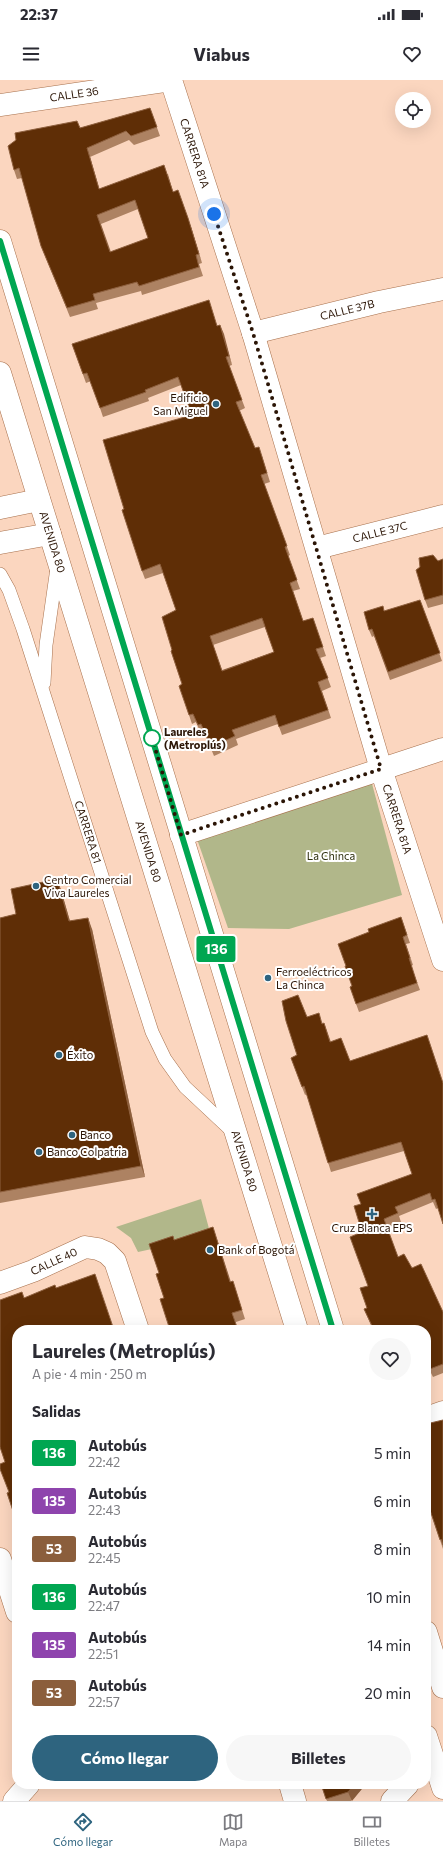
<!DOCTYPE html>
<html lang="es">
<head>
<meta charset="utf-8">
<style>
  :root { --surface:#fff; --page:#f7f7f7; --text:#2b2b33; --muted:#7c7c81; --line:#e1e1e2; --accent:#2e647f }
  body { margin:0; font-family:Commissioner,sans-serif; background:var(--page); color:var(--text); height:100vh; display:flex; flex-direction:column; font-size:15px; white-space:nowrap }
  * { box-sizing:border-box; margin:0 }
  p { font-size:13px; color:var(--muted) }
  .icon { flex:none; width:22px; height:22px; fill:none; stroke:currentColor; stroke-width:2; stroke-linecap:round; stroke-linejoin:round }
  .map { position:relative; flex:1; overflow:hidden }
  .panel { position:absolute; left:12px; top:1245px; width:419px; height:464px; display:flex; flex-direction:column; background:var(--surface); border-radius:16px; box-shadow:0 4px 16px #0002 }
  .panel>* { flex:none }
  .badge { padding:0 8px; border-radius:3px; font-size:14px; line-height:26px }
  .tools { position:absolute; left:395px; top:12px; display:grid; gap:8px }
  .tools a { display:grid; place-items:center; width:36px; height:36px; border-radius:50%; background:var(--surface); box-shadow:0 4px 16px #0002; font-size:20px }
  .you { position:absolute; width:20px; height:20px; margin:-10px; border:3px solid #fff; border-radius:50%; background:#1a73e8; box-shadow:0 0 0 6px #1a73e833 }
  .map>.badge { position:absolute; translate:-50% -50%; box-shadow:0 0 0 2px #fff }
  h2 { padding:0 20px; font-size:15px; line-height:36px }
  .round { display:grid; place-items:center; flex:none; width:42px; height:42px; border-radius:21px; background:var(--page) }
  .overview { display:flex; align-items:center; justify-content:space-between; height:68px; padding:0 20px }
  h1 { font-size:19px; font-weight:700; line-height:30px }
  .cta { display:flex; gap:8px; margin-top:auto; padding:8px 20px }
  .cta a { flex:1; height:46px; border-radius:24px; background:var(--accent); color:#fff; font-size:16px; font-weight:700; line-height:46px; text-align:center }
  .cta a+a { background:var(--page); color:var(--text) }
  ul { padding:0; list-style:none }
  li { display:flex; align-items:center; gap:12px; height:48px; padding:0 20px }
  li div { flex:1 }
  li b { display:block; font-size:15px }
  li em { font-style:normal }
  li .badge { min-width:44px; font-weight:700; text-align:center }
  .status { display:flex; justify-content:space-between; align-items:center; height:28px; padding:0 20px; background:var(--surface); direction:ltr }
  .status svg { height:11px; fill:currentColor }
  header { display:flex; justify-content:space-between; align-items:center; height:52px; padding:0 20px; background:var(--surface); font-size:18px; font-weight:700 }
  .dock { display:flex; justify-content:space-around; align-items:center; height:56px; border-top:1px solid var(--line); background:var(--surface); font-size:11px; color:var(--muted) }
  .dock a { display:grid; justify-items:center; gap:2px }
  .dock .selected { color:var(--accent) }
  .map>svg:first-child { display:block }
</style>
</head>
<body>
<div class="status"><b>22:37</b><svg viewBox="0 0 49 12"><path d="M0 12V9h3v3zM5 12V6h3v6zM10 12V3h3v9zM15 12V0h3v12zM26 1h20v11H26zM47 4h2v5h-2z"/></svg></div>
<header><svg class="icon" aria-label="menu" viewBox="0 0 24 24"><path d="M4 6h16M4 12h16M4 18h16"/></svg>Viabus<svg class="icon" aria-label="heart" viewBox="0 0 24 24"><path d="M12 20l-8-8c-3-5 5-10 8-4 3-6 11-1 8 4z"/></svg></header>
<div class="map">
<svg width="443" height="1721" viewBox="0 0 443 1721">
  <rect width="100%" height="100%" fill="#fbd6bf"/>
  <!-- green -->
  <g fill="#b1b78a">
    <polygon points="371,700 402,815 289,849 228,848 197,759"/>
    <polygon points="201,1119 211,1156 138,1172 131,1158 116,1147"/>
  </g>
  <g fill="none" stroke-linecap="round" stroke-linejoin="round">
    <defs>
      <g id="service">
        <path id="s1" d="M 0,494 L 9,510 L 23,549 L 152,952 L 165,979 L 185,1007 L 232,1051"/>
        <polyline points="44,603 46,565 57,488"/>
      </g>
      <g id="minor">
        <path id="s2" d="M 171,0 L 253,253 L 381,689 L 443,880"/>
        <path id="s3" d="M 0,25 L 171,0"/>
        <path id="s4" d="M 253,253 L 379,222 L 443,209"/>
        <path id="s5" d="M 317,468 L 443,436"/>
        <polyline points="181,755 443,669"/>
        <path id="s6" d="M 0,1203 L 33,1191 L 85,1167 L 98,1169 L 107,1173 L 115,1181 L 138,1250"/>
        <polyline points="426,1338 443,1332"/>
        <polyline points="0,1479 17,1532"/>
        <polyline points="290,1704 295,1721"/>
        <polyline points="14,1721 29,1704"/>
        <polyline points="392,1721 408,1704"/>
      </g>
      <g id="tertiary">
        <polyline points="0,428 39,420"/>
        <polyline points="0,463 50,454"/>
      </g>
      <g id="primary">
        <polyline points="0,161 333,1250"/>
        <path id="s7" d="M 0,293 L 297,1250"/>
        <polyline points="426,1552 443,1607"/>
        <polyline points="426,1656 443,1708"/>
      </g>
    </defs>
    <!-- service casing -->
    <use href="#service" stroke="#a7704c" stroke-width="14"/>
    <!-- minor casing -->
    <use href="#minor" stroke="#a7704c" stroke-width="23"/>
    <!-- tertiary casing -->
    <use href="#tertiary" stroke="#a7704c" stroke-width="23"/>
    <!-- primary casing -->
    <use href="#primary" stroke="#a7704c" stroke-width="23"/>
    <!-- service -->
    <use href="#service" stroke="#fff" stroke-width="13"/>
    <!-- minor -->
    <use href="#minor" stroke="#fff" stroke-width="22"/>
    <!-- tertiary -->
    <use href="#tertiary" stroke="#fff" stroke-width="22"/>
    <!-- primary -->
    <use href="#primary" stroke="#fff" stroke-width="22"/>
  </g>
  <!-- wall -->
  <g fill="#ad8262" fill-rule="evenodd">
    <path d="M 150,28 L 160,56 L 134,65 L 129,60 L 90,77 L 99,109 L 168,94 L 173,112 L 191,147 L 202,183 L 199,184 L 203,196 L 142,215 L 141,211 L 96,223 L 98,229 L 70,237 L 41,166 L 22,98 L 17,99 L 14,90 L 80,48 ZM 138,129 L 148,158 L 111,172 L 101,144 Z"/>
    <path d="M 220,245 L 232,285 L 229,286 L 245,328 L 239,331 L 255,368 L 262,376 L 270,402 L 264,404 L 290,475 L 288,476 L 300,509 L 293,511 L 303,541 L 313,538 L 326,576 L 320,578 L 331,607 L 322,611 L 331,638 L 282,655 L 278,644 L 236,659 L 238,665 L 214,676 L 204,652 L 201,654 L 196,642 L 192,644 L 189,635 L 182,604 L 172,570 L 176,530 L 163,493 L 145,499 L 142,491 L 124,429 L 192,335 L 181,305 L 148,318 L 149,321 L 103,337 L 91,301 L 86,303 L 72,264 L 217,246 ZM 265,547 L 274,572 L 222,590 L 213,565 Z"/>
    <polygon points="443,479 443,524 428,528 425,520 420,487"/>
    <polygon points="420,520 442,581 390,600 374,556 372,557 369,550 385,531"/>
    <polygon points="57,799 61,810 70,841 92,849 145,1097 0,1123 0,838 16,834"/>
    <polygon points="401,837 410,863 406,864 413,885 411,886 420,910 359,932 350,907 352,906 346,886"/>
    <polygon points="307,937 323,943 324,943 331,962 350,981 427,955 438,1128 436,1129 433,1122 399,1136 401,1142 387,1148 398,1177 412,1188 443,1232 443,1293 433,1297 431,1293 426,1295 426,1250 373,1250 364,1229 367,1228 368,1206 362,1152 361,1124 412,1094 404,1071 331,1092 307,1014 305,1015 291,978 297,975"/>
    <polygon points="213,1147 231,1202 236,1211 245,1239 236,1242 164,1218 159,1193 174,1160"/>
    <polygon points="443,1340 443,1469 440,1460"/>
    <polygon points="321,1704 366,1704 351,1721 327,1721"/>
  </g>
  <!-- shaded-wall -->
  <g fill="#8e603e">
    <polygon points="87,68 90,77 102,118 99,109"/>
    <polygon points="178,110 191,147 202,183 199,174"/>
    <polygon points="220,245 224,254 232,285 229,276"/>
    <polygon points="57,799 61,810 73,852 69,841"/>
    <polygon points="88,838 92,849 145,1097 141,1086"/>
    <polygon points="355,1704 366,1704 352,1721 348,1712"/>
  </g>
  <!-- building -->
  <g fill="#5f2e06" stroke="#8e603e" fill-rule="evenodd">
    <path d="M 150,28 L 157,47 L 131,56 L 126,51 L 87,68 L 99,109 L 164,85 L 173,112 L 178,110 L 188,138 L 199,174 L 196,175 L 199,187 L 139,206 L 137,202 L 93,214 L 95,220 L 67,228 L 41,166 L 19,88 L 14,90 L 8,66 L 16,60 L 15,53 L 77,41 L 80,48 ZM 135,120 L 148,158 L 110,172 L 97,135 Z"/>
    <path d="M 209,220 L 217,246 L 220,245 L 229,276 L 226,277 L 242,320 L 236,322 L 255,368 L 259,367 L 267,393 L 261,395 L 287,466 L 285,467 L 297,500 L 290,503 L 303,541 L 313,538 L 323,567 L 316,569 L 328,598 L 318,602 L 328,630 L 279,647 L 275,635 L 232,650 L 235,656 L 211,667 L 201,644 L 198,645 L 193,634 L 189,635 L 179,606 L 182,604 L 171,571 L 172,570 L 162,537 L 176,530 L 160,484 L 142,491 L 122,430 L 124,429 L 103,360 L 192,335 L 178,297 L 145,310 L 146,312 L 100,328 L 87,293 L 83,294 L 72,264 ZM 262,538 L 274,572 L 222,591 L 210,556 Z"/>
    <polygon points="433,475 438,481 443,479 443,515 425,520 416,490 420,487 419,478"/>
    <polygon points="420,520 440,573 388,592 372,549 369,550 364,532 383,526 384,531"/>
    <polygon points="57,799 69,841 88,838 141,1086 0,1112 0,838 16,834 11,809"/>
    <polygon points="401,837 407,855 403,857 410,878 409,878 417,903 356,924 350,907 352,906 345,886 346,886 338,864 369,852 368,849"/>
    <polygon points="298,915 307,937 319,933 322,944 324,943 330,962 341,958 350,981 427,955 443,1003 443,1144 435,1119 432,1120 430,1113 395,1127 398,1133 384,1139 398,1177 404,1174 412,1188 421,1184 443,1232 443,1284 430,1289 428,1284 426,1285 426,1250 374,1250 364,1229 367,1228 360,1208 368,1206 350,1157 362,1152 354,1126 361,1124 357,1114 412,1094 401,1062 328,1083 304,1006 302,1007 291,978 297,975 286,941 282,921"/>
    <polygon points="213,1147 230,1202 233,1201 242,1230 232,1233 238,1250 170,1250 160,1219 164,1218 156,1194 159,1193 149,1164 173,1156 174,1160"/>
    <polygon points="95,1194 114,1250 17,1250 17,1440 16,1440 7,1413 9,1412 0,1389 0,1384 5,1382 0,1367 0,1220 22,1212 24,1218 55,1205 56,1208"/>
    <polygon points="443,1340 443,1465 441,1459 440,1460 426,1418 426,1344"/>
    <polygon points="321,1704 355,1704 348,1712 326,1719"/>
  </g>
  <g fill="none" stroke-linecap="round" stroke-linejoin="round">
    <defs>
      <polyline id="line" points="0,161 333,1250"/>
    </defs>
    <!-- line casing -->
    <use href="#line" stroke="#fff" stroke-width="9"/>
    <!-- line -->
    <use href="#line" stroke="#00a651" stroke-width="6"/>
    <!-- walk -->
    <polyline stroke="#2b1506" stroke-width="4" stroke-dasharray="0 7.2" points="152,658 181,755 381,689 253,253 214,134"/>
  </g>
  <!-- markers -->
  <g fill="#2e647f" stroke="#fff" stroke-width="1.5">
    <circle cx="216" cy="324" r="4"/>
    <circle cx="36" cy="806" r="4"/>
    <circle cx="268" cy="898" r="4"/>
    <circle cx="59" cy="975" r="4"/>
    <circle cx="72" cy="1055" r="4"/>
    <circle cx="39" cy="1072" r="4"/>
    <path d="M370 1128h4v4h4v4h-4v4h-4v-4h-4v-4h4z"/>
    <circle cx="210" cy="1170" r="4"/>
  </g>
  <circle fill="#fff" stroke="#00a651" stroke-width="2" cx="152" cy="658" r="8"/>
  <g text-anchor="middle" stroke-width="4" stroke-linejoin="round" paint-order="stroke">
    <!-- street labels -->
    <g font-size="11" fill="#2b1506" stroke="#fff">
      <text dy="4" stroke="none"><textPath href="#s3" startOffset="75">CALLE 36</textPath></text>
      <text dy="4" stroke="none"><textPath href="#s2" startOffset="77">CARRERA 81A</textPath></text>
      <text dy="4" stroke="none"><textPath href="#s4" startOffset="97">CALLE 37B</textPath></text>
      <text dy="4" stroke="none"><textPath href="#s5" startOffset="65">CALLE 37C</textPath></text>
      <text dy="4" stroke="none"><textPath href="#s7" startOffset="177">AVENIDA 80</textPath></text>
      <text dy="4" stroke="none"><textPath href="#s2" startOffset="773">CARRERA 81A</textPath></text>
      <text dy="4" stroke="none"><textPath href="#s1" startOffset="273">CARRERA 81</textPath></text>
      <text dy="4" stroke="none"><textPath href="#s7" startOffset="501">AVENIDA 80</textPath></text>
      <text dy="4" stroke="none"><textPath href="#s7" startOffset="825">AVENIDA 80</textPath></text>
      <text dy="4" stroke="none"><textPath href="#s6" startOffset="58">CALLE 40</textPath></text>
    </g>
    <!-- poi labels -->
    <g font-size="11" fill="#2b1506" stroke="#fff" text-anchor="start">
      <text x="208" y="322" text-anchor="end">Edificio<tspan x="208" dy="13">San Miguel</tspan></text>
      <text x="44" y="804">Centro Comercial<tspan x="44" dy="13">Viva Laureles</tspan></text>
      <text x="276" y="896">Ferroeléctricos<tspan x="276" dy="13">La Chinca</tspan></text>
      <text x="67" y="979">Éxito</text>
      <text x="80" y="1059">Banco</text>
      <text x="47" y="1076">Banco Colpatria</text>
      <text x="372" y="1152" text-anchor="middle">Cruz Blanca EPS</text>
      <text x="218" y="1174">Bank of Bogotá</text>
    </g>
    <!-- stop labels -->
    <g font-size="11" font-weight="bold" fill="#2b1506" stroke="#fff" text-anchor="start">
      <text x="164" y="656">Laureles<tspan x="164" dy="13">(Metroplús)</tspan></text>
    </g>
    <!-- park labels -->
    <g font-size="11" fill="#2f3110" stroke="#fff">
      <text x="331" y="780">La Chinca</text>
    </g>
  </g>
</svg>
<div class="tools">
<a><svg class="icon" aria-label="locate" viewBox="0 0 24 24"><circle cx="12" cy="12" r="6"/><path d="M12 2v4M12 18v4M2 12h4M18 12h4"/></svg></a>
</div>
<div class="you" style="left:214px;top:134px"></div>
<b class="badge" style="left:216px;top:869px;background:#00a651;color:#fff">136</b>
<section class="panel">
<div class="overview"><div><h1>Laureles (Metroplús)</h1><p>A pie · 4 min · 250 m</p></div><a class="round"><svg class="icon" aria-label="heart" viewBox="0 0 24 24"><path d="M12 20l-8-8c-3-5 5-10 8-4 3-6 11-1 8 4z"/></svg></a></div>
<h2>Salidas</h2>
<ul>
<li><span class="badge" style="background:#00a651;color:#fff">136</span><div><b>Autobús</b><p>22:42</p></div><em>5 min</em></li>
<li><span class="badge" style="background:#8e44ad;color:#fff">135</span><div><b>Autobús</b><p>22:43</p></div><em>6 min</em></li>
<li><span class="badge" style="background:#8b5e3c;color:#fff">53</span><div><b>Autobús</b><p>22:45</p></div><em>8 min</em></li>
<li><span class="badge" style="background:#00a651;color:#fff">136</span><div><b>Autobús</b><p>22:47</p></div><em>10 min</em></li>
<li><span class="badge" style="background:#8e44ad;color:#fff">135</span><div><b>Autobús</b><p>22:51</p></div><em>14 min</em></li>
<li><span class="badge" style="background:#8b5e3c;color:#fff">53</span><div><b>Autobús</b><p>22:57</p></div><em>20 min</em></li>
</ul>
<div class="cta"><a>Cómo llegar</a><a>Billetes</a></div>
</section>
</div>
<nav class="dock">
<a class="selected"><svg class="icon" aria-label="directions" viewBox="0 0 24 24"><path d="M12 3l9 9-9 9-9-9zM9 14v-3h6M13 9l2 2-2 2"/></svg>Cómo llegar</a>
<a><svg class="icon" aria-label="map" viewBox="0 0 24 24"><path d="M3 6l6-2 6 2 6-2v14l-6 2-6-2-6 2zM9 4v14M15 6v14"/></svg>Mapa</a>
<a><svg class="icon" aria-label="tickets" viewBox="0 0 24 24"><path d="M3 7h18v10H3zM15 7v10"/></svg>Billetes</a>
</nav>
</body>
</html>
